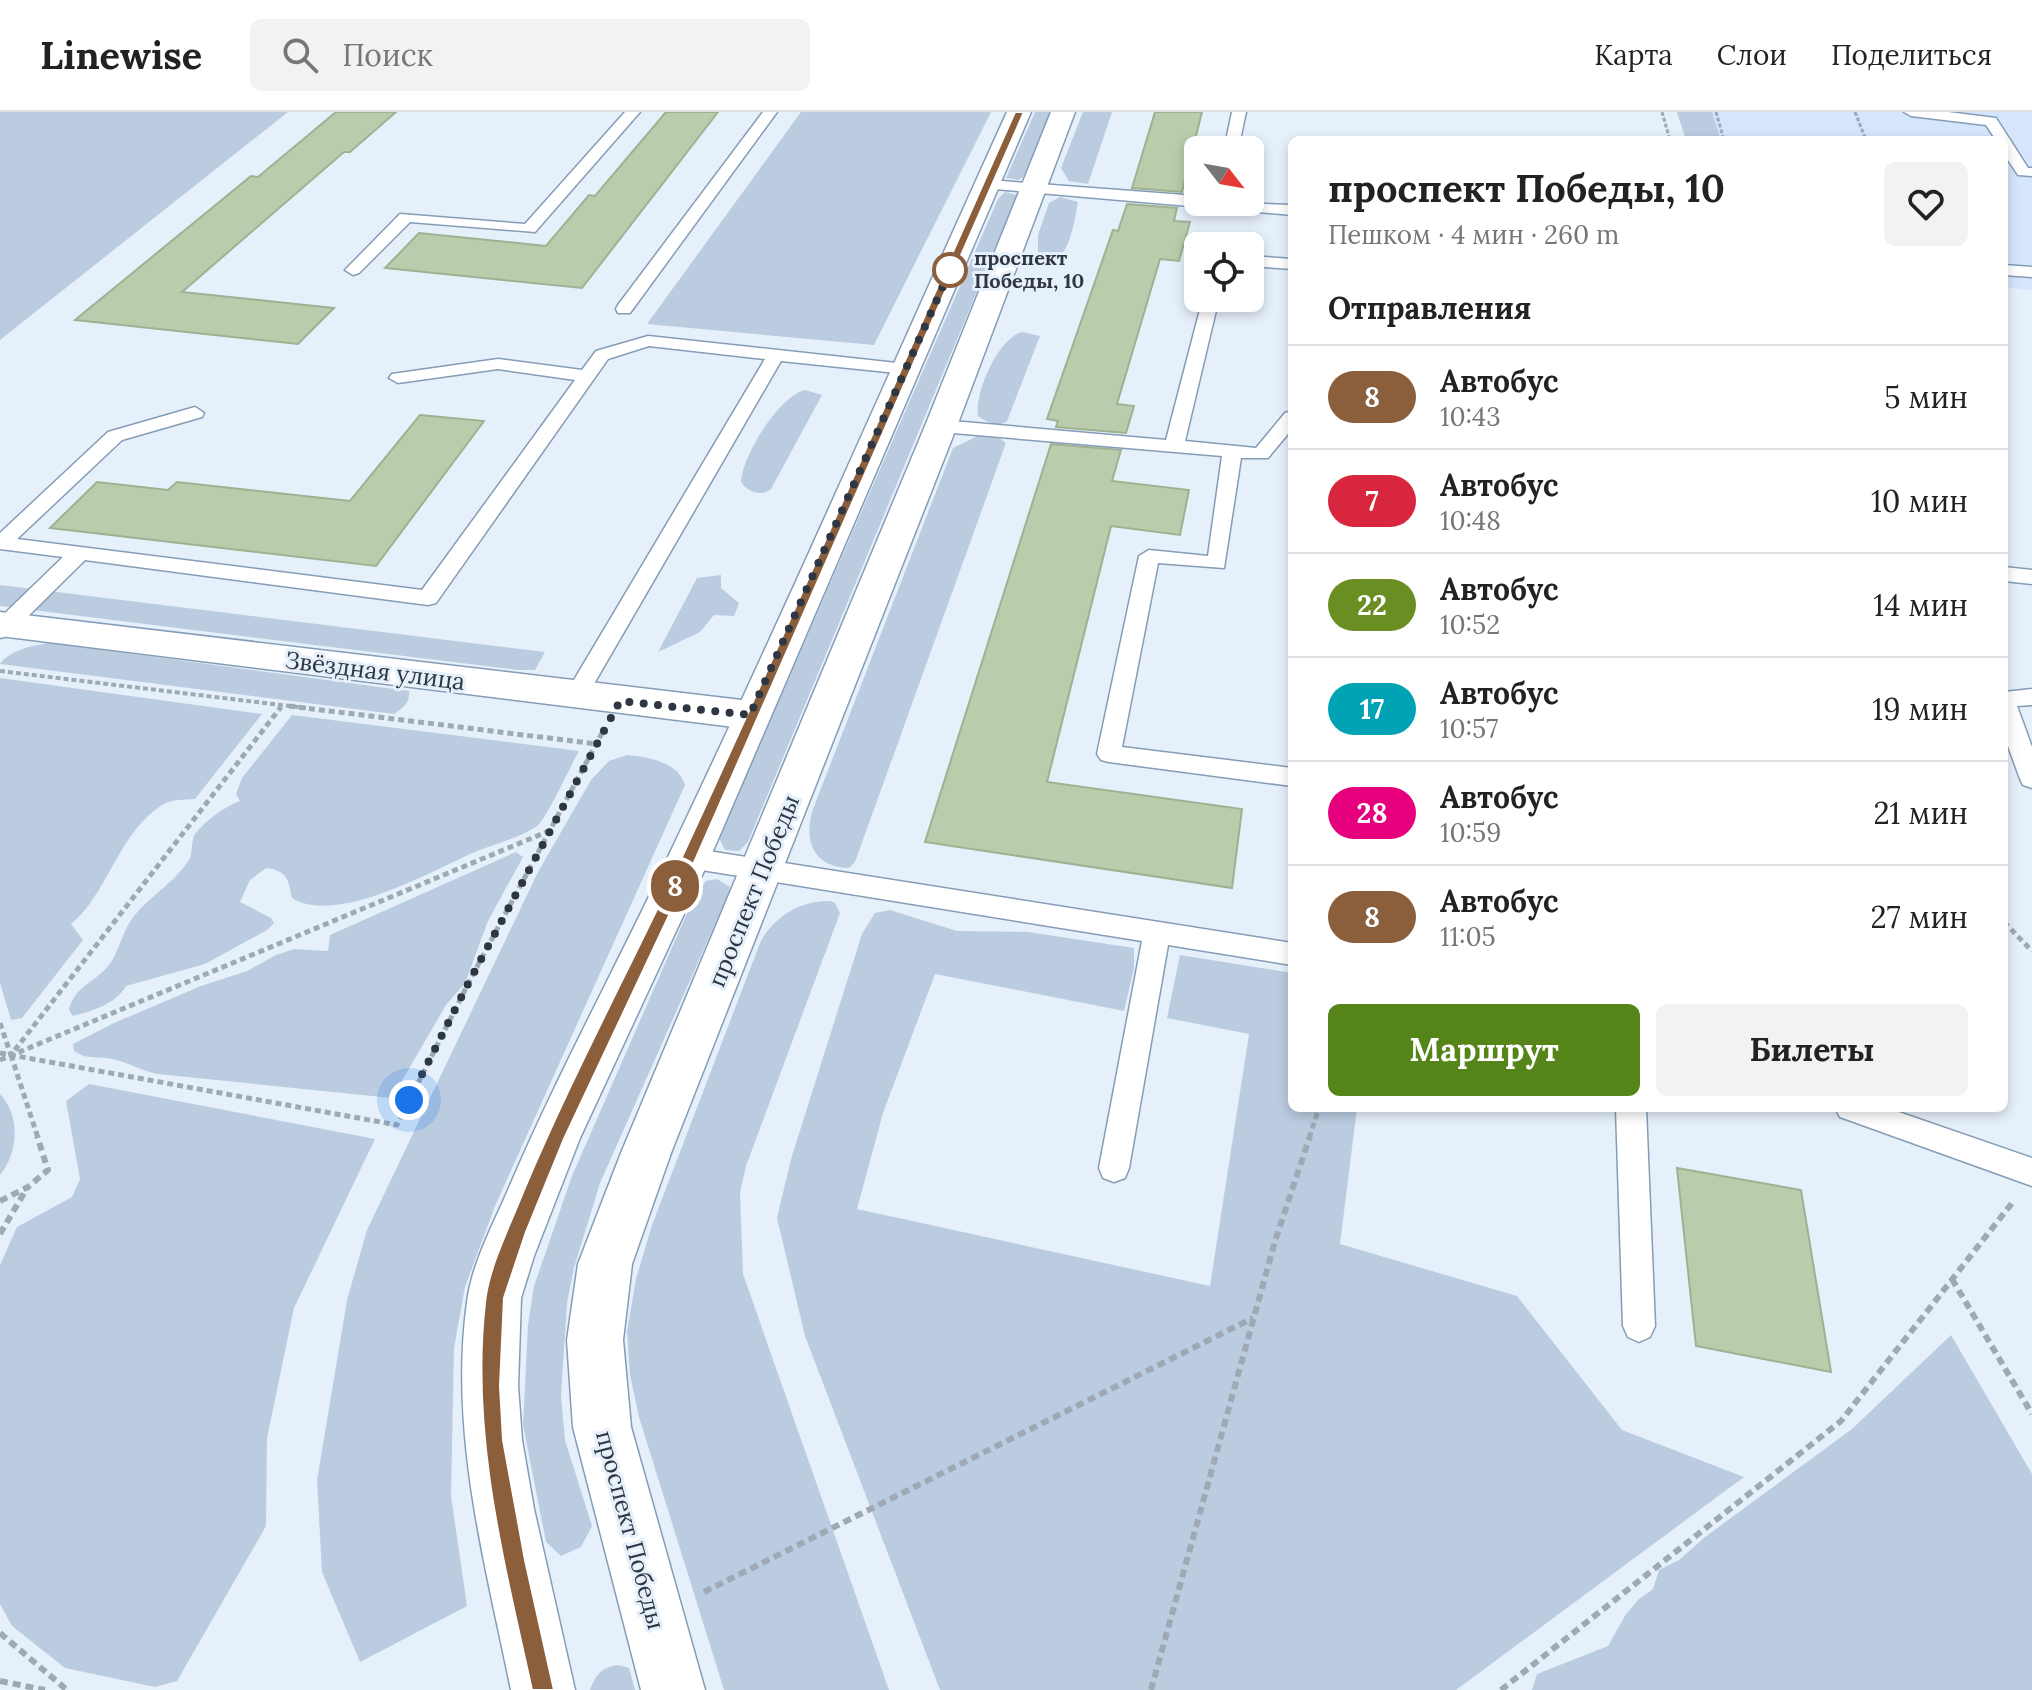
<!DOCTYPE html>
<html lang="ru">
<head>
<meta charset="utf-8">
<style>
  :root { --surface:#fff; --page:#f2f2f2; --text:#222; --muted:#767676; --line:#e0e0e0; --accent:#558518 }
  body { margin:0; font-family:Lora,serif; background:var(--page); color:var(--text); height:100vh; display:flex; flex-direction:column; font-size:30px; white-space:nowrap }
  * { box-sizing:border-box; margin:0 }
  p { font-size:26px; color:var(--muted) }
  .icon { flex:none; width:44px; height:44px; fill:none; stroke:currentColor; stroke-width:2; stroke-linecap:round; stroke-linejoin:round }
  .map { position:relative; flex:1; overflow:hidden }
  .panel { position:absolute; left:1288px; top:24px; width:720px; height:976px; display:flex; flex-direction:column; background:var(--surface); border-radius:12px; box-shadow:0 4px 12px #0003 }
  .panel>* { flex:none }
  .badge { padding:0 16px; border-radius:26px; font-size:28px; line-height:52px }
  .needle { width:52px; rotate:121deg }
  .buttons { position:absolute; left:1184px; top:24px; display:grid; gap:16px }
  .buttons a { display:grid; place-items:center; width:80px; height:80px; border-radius:12px; background:var(--surface); box-shadow:0 4px 12px #0003; font-size:40px }
  .you { position:absolute; width:40px; height:40px; margin:-20px; border:6px solid #fff; border-radius:50%; background:#1a73e8; box-shadow:0 0 0 12px #1a73e833 }
  .map>.badge { position:absolute; translate:-50% -50%; box-shadow:0 0 0 4px #fff }
  h2 { padding:0 40px; font-size:30px; line-height:72px }
  .round { display:grid; place-items:center; flex:none; width:84px; height:84px; border-radius:12px; background:var(--page) }
  .overview { display:flex; align-items:center; justify-content:space-between; height:136px; padding:0 40px }
  h1 { font-size:38px; font-weight:700; line-height:60px }
  .action { display:flex; gap:16px; margin-top:auto; padding:16px 40px }
  .action a { flex:1; height:92px; border-radius:12px; background:var(--accent); color:#fff; font-size:32px; font-weight:700; line-height:92px; text-align:center }
  .action a+a { background:var(--page); color:var(--text) }
  ul { padding:0; list-style:none }
  li { display:flex; align-items:center; gap:24px; height:104px; padding:0 40px; border-top:2px solid var(--line) }
  li div { flex:1 }
  li b { display:block; font-size:30px }
  li em { font-style:normal }
  li .badge { min-width:88px; font-weight:700; text-align:center }
  header { display:flex; align-items:center; gap:48px; box-sizing:border-box; height:112px; padding:0 40px; background:var(--surface); border-bottom:2px solid var(--line) }
  header strong { font-size:38px }
  nav { display:flex; gap:44px; margin-inline-start:auto; font-size:28px }
  .search { width:560px; height:72px; background:var(--page); display:flex; align-items:center; gap:20px; box-sizing:border-box; padding:0 28px; border-radius:12px; color:var(--muted); font-size:30px }
  .map>svg:first-child { display:block }
</style>
</head>
<body>
<header>
<strong>Linewise</strong>
<div class="search"><svg class="icon" aria-label="search" viewBox="0 0 24 24"><circle cx="10" cy="10" r="6"/><path d="M15 15l6 6"/></svg>Поиск</div>
<nav><a>Карта</a><a>Слои</a><a>Поделиться</a></nav>
</header>
<div class="map">
<svg width="2032" height="1578" viewBox="0 0 2032 1578">
  <rect width="100%" height="100%" fill="#e6f0fb"/>
  <!-- built -->
  <polygon fill="#d5e6fc" points="1693,0 2032,0 2032,178 2004,175 2004,28 1702,28"/>
  <!-- green -->
  <g fill="#bbcce1">
    <polygon points="0,0 288,0 0,228"/>
    <polygon points="801,0 991,0 874,233 647,212"/>
    <polygon points="1035,0 1051,0 1023,65 1019,68 1006,66"/>
    <polygon points="1083,0 1112,0 1088,72 1069,69 1061,56"/>
    <polygon points="1677,0 1712,0 1721,28 1686,28"/>
    <polygon points="1005,80 1017,83 748,730 739,739 725,738 719,726 998,87"/>
    <path d="M 1060,85 L 1078,90 C 1074,112 1068,159 1038,151 L 1038,123 L 1049,91 Z"/>
    <path d="M 1022,220 L 1040,224 L 1007,309 C 999,316 986,310 978,304 C 974,281 998,226 1022,220 Z"/>
    <path d="M 805,278 L 822,283 L 771,377 C 762,385 747,380 741,370 C 742,344 779,284 805,278 Z"/>
    <path d="M 980,323 L 996,324 L 1006,331 L 855,750 L 849,756 C 813,755 803,728 813,697 L 953,336 Z"/>
    <polygon points="721,463 721,476 739,491 734,504 714,503 700,520 658,540 697,466"/>
    <polygon points="0,473 545,540 535,558 518,558 0,494"/>
    <path d="M 51,531 L 409,579 C 410,591 404,595 394,602 L 0,552 C 11,537 34,533 51,531 Z"/>
    <path d="M 0,566 L 262,602 L 195,687 C 186,688 172,687 164,692 C 119,718 107,784 71,812 L 83,828 L 22,906 L 11,908 L 0,871 Z"/>
    <path d="M 292,603 L 579,639 C 571,653 547,706 537,714 C 520,726 494,732 475,740 C 431,759 337,814 292,786 C 288,766 287,759 266,756 L 250,768 L 240,790 L 271,806 L 274,811 L 267,818 L 205,852 L 126,874 C 116,892 92,899 73,904 L 69,898 C 74,874 96,870 109,853 C 120,838 122,819 134,804 C 151,783 177,769 190,746 C 193,738 191,728 195,722 C 206,708 224,695 240,689 L 236,682 L 242,666 Z"/>
    <path d="M 627,643 C 649,645 678,650 685,673 L 495,1094 L 465,1175 L 454,1236 L 451,1384 L 467,1494 L 360,1550 L 322,1460 L 317,1368 L 347,1188 L 367,1118 L 538,760 L 591,668 L 609,649 Z"/>
    <path d="M 516,740 L 523,745 L 488,809 L 465,871 L 446,893 L 392,986 L 157,962 C 142,959 127,950 113,947 C 99,944 86,948 74,939 L 73,932 L 114,911 L 201,874 L 247,859 L 276,843 L 294,837 L 328,839 L 330,823 Z"/>
    <polygon points="717,767 730,775 728,783 600,1071 574,1156 567,1191 561,1284 565,1328 592,1414 581,1435 561,1444 546,1430 523,1313 528,1213 534,1174 572,1064 695,783 706,769"/>
    <path d="M 830,789 L 835,791 L 840,801 L 746,1054 L 740,1081 L 743,1162 L 889,1578 L 724,1578 L 639,1305 L 630,1263 L 627,1219 L 636,1167 L 652,1113 L 760,831 C 773,805 801,788 830,789 Z"/>
    <polygon points="890,798 957,819 1028,820 1134,836 1134,856 1124,899 935,862 883,1001 857,1097 1210,1174 1249,922 1167,906 1180,843 1292,861 1292,996 1357,996 1340,1132 1517,1184 1622,1318 1744,1365 1456,1578 940,1578 805,1224 777,1106 791,1047 862,822 875,801"/>
    <polygon points="89,972 375,1027 294,1196 267,1326 266,1414 177,1569 155,1575 65,1556 12,1514 0,1492 0,1153 17,1115 72,1085 80,1067 66,989"/>
    <path d="M 0,982 C 21,1004 18,1041 0,1063 Z"/>
    <polygon points="1951,1223 2032,1362 2032,1578 1532,1578 1537,1562 1608,1534 1626,1502 1638,1488 1653,1477 1659,1458 1679,1448 1705,1425 1852,1317"/>
    <path d="M 618,1553 L 629,1556 L 635,1578 L 590,1578 C 595,1563 602,1555 618,1553 Z"/>
  </g>
  <!-- building -->
  <g fill="#baccac" stroke="#a0b192" stroke-width="2">
    <polygon points="336,0 396,0 350,40 344,40 182,180 334,196 298,232 75,208 251,64 258,65"/>
    <polygon points="666,0 718,0 582,176 385,156 419,121 546,134 589,83 595,84"/>
    <polygon points="1155,0 1202,0 1182,80 1132,76"/>
    <polygon points="1127,92 1177,96 1174,109 1190,110 1179,149 1160,147 1117,292 1134,294 1126,321 1056,315 1058,309 1047,307 1113,118 1118,119"/>
    <polygon points="420,303 484,309 376,454 50,416 97,370 168,378 177,370 350,389"/>
    <polygon points="1051,332 1121,338 1112,369 1189,378 1180,423 1111,414 1047,670 1242,697 1232,776 925,730"/>
    <polygon points="1677,1056 1801,1078 1831,1260 1696,1234"/>
  </g>
  <g fill="none" stroke-linecap="round" stroke-linejoin="round">
    <defs>
      <g id="service">
        <polygon points="625,0 640,0 535,120 410,110 359,161 353,163 345,158 400,102 525,112"/>
        <polygon points="763,0 777,0 630,201 618,201 616,197 618,193"/>
        <polygon points="1232,0 1246,0 1238,38 1224,38"/>
        <polygon points="1904,0 1948,0 1996,6 2028,56 2032,56 2032,64 2018,63 2004,42 2004,28 1996,28 1986,13 1911,4"/>
        <polygon points="988,68 1198,84 1198,90 1292,93 1292,103 983,76 983,70"/>
        <polygon points="1250,144 1292,147 1292,157 1250,154"/>
        <polygon points="2004,153 2032,155 2032,165 2004,163"/>
        <polygon points="1203,186 1219,186 1185,329 1256,336 1285,301 1292,299 1292,317 1268,346 1241,346 1224,456 1158,451 1122,635 1292,656 1292,674 1109,650 1101,648 1097,642 1139,444 1149,438 1208,444 1222,344 941,320 932,314 941,308 1166,328"/>
        <polygon points="648,224 906,252 915,257 906,262 781,249 584,589 568,589 565,583 765,247 649,234 608,247 436,491 428,493 85,448 8,524 0,526 0,506 63,445 0,437 0,421 108,320 195,295 204,301 202,305 122,328 17,427 422,478 575,268 498,257 398,271 389,266 392,262 498,247 582,258 596,239"/>
        <polygon points="2004,455 2032,458 2032,472 2004,469"/>
        <polygon points="2032,577 2032,593 2017,594 2032,635 2032,676 2023,673 2020,667 2004,623 2004,580"/>
        <polygon points="689,736 1292,831 1292,853 1168,833 1129,1056 1125,1066 1114,1070 1103,1066 1099,1056 1142,829 689,756 680,753 676,746 680,739"/>
        <polygon points="1616,996 1646,996 1655,1214 1650,1225 1639,1230 1628,1225 1623,1214"/>
        <polygon points="1835,996 1887,996 2032,1046 2032,1074 1840,1005"/>
      </g>
      <polygon id="minor" points="0,500 750,589 764,593 770,603 764,613 750,617 0,524"/>
      <g id="secondary">
        <path d="M 1007,0 L 1031,0 L 710,746 L 580,1026 L 534,1144 L 521,1186 L 518,1274 L 522,1328 L 534,1397 L 575,1578 L 511,1578 C 485,1450 449,1321 467,1190 C 472,1151 493,1113 508,1078 C 556,965 615,857 667,747 C 785,500 894,249 1007,0 Z"/>
        <polygon points="1051,0 1075,0 957,314 671,1041 632,1152 623,1228 631,1315 705,1578 641,1578 573,1315 567,1228 578,1152 621,1041 925,314"/>
      </g>
    </defs>
    <!-- service casing -->
    <use href="#service" stroke="#859cb7" stroke-width="3"/>
    <!-- minor casing -->
    <use href="#minor" stroke="#859cb7" stroke-width="3"/>
    <!-- secondary casing -->
    <use href="#secondary" stroke="#859cb7" stroke-width="3"/>
    <!-- path-far3 -->
    <g stroke="#9fa9b4" stroke-width="3" stroke-dasharray="4 2" stroke-linecap="butt">
      <polyline points="1662,0 1670,28"/>
      <polyline points="1716,0 1724,28"/>
      <polyline points="1855,0 1866,28"/>
    </g>
    <!-- path-far2 -->
    <polyline stroke="#9fa9b4" stroke-width="4" stroke-dasharray="5 3" stroke-linecap="butt" points="0,559 306,596"/>
    <!-- path-far1 -->
    <g stroke="#9fa9b4" stroke-width="5" stroke-dasharray="6 4" stroke-linecap="butt">
      <polyline points="289,594 597,632"/>
      <polyline points="2004,810 2032,839"/>
      <polyline points="0,911 11,943 281,595"/>
      <polyline points="0,941 397,1013 471,866 602,621"/>
      <polyline points="11,943 38,1026"/>
      <polyline points="0,948 549,719"/>
      <polyline points="1309,1026 1319,996"/>
    </g>
    <!-- path -->
    <g stroke="#9fa9b4" stroke-width="6" stroke-dasharray="8 5" stroke-linecap="butt">
      <polyline points="0,1089 28,1075 48,1058 37,1024"/>
      <polyline points="0,1122 27,1076"/>
      <polyline points="1952,1167 2032,1302"/>
      <polyline points="704,1480 1253,1206"/>
      <polyline points="0,1521 67,1578"/>
      <polyline points="0,1569 45,1578"/>
      <polyline points="1151,1578 1275,1129 1310,1024"/>
      <polyline points="1501,1578 1841,1309 2012,1091"/>
    </g>
    <!-- service -->
    <use href="#service" fill="#fff" fill-rule="evenodd"/>
    <!-- minor -->
    <use href="#minor" fill="#fff" fill-rule="evenodd"/>
    <!-- secondary -->
    <use href="#secondary" fill="#fff" fill-rule="evenodd"/>
  </g>
  <!-- line -->
  <path fill="#8b5e3c" stroke="#fff" stroke-width="2" d="M 1015,0 L 1024,0 L 696,746 L 564,1027 L 526,1120 L 504,1186 L 500,1274 L 503,1328 L 525,1448 L 554,1578 L 532,1578 C 504,1450 470,1322 485,1191 C 488,1156 511,1111 524,1078 C 571,966 629,858 681,747 C 796,500 904,249 1015,0 Z"/>
  <g fill="none" stroke-linecap="round" stroke-linejoin="round">
    <!-- walk -->
    <polyline stroke="#2d3642" stroke-width="8" stroke-dasharray="0 14.4" points="409,988 471,866 620,589 750,603 953,152 950,158"/>
  </g>
  <!-- markers -->
  <circle fill="#fff" stroke="#8b5e3c" stroke-width="4" cx="950" cy="158" r="16"/>
  <g text-anchor="middle" stroke-width="6" stroke-linejoin="round" paint-order="stroke">
    <!-- far-stop labels -->
    <g font-size="20" font-weight="bold" fill="#2d3642" stroke="#e6f0fb" text-anchor="start">
      <text x="974" y="153">проспект<tspan x="974" dy="23">Победы, 10</tspan></text>
    </g>
    <!-- street labels -->
    <g font-size="24" fill="#2d3642" stroke="#e6f0fb">
      <text transform="translate(375 559) rotate(7)" y="8">Звёздная улица</text>
      <text transform="translate(754 779) rotate(-68)" y="8">проспект Победы</text>
      <text transform="translate(630 1418) rotate(75)" y="8">проспект Победы</text>
    </g>
  </g>
</svg>
<div class="buttons">
<a><svg class="needle" viewBox="-14 -14 28 28"><path d="M0-13l5 13h-10z" fill="#e53935"/><path d="M0 13l5-13h-10z" fill="#767676"/></svg></a>
<a><svg class="icon" aria-label="locate" viewBox="0 0 24 24"><circle cx="12" cy="12" r="6"/><path d="M12 2v4M12 18v4M2 12h4M18 12h4"/></svg></a>
</div>
<div class="you" style="left:409px;top:988px"></div>
<b class="badge" style="left:675px;top:774px;background:#8b5e3c;color:#fff">8</b>
<section class="panel">
<div class="overview"><div><h1>проспект Победы, 10</h1><p>Пешком · 4 мин · 260 m</p></div><a class="round"><svg class="icon" aria-label="heart" viewBox="0 0 24 24"><path d="M12 20l-8-8c-3-5 5-10 8-4 3-6 11-1 8 4z"/></svg></a></div>
<h2>Отправления</h2>
<ul>
<li><span class="badge" style="background:#8b5e3c;color:#fff">8</span><div><b>Автобус</b><p>10:43</p></div><em>5 мин</em></li>
<li><span class="badge" style="background:#d7263d;color:#fff">7</span><div><b>Автобус</b><p>10:48</p></div><em>10 мин</em></li>
<li><span class="badge" style="background:#6b8e23;color:#fff">22</span><div><b>Автобус</b><p>10:52</p></div><em>14 мин</em></li>
<li><span class="badge" style="background:#00a3b4;color:#fff">17</span><div><b>Автобус</b><p>10:57</p></div><em>19 мин</em></li>
<li><span class="badge" style="background:#e6007e;color:#fff">28</span><div><b>Автобус</b><p>10:59</p></div><em>21 мин</em></li>
<li><span class="badge" style="background:#8b5e3c;color:#fff">8</span><div><b>Автобус</b><p>11:05</p></div><em>27 мин</em></li>
</ul>
<div class="action"><a>Маршрут</a><a>Билеты</a></div>
</section>
</div>
</body>
</html>
